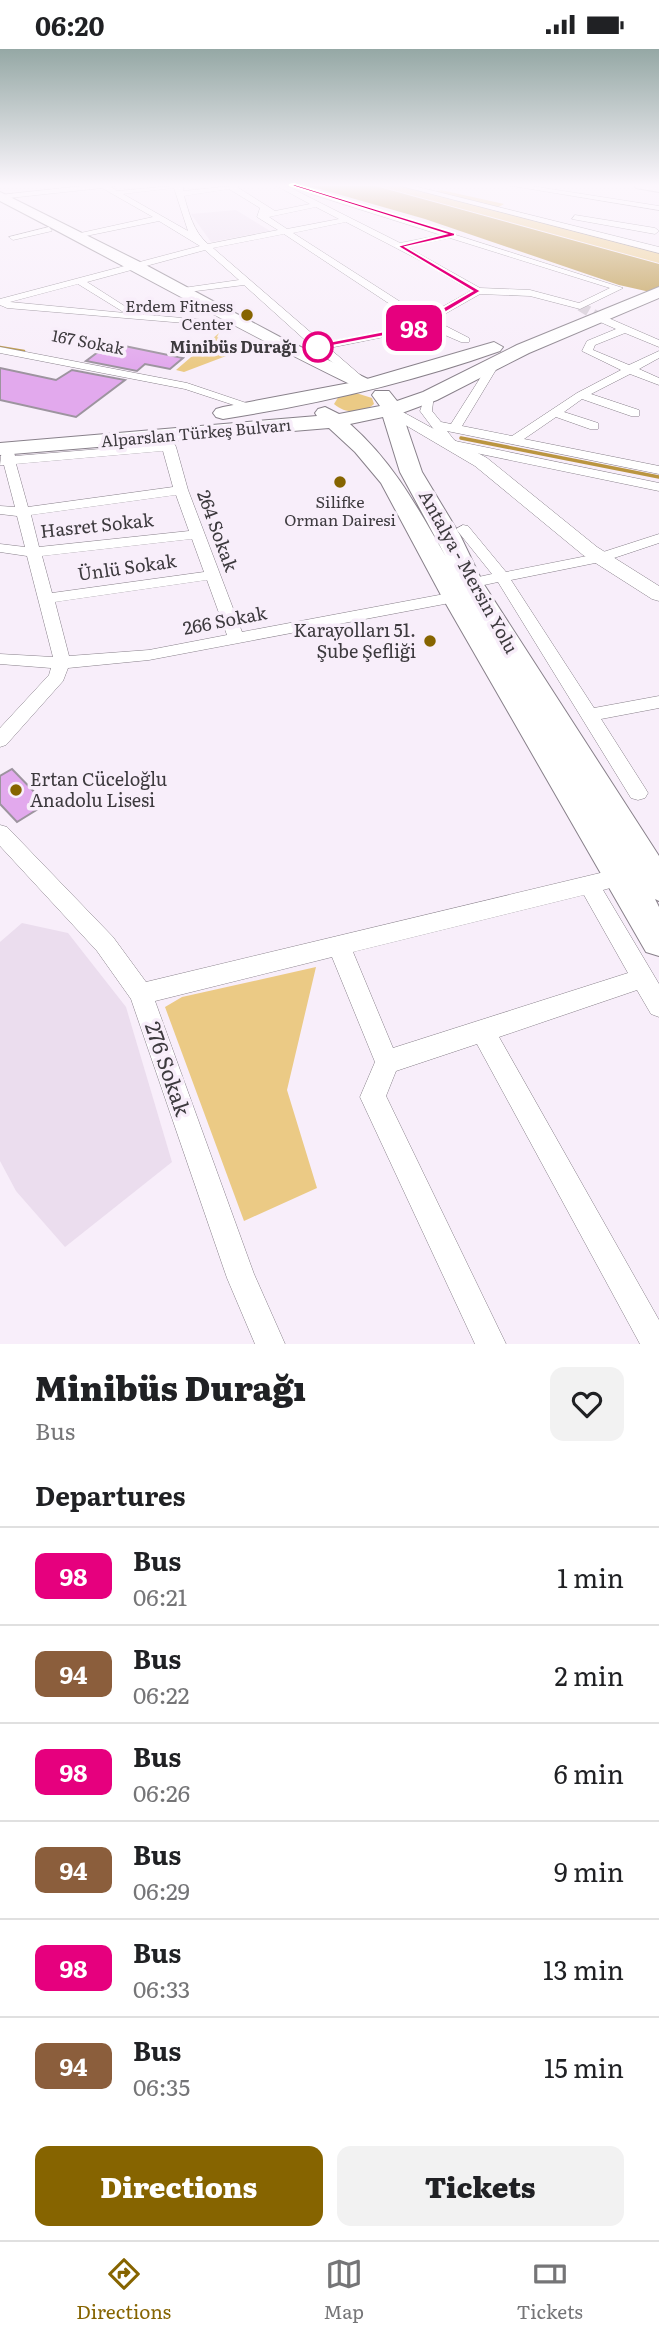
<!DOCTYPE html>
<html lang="en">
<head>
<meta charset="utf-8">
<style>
  :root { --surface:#fff; --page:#f2f2f2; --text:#202124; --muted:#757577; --line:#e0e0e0; --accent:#866400 }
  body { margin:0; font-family:Literata,serif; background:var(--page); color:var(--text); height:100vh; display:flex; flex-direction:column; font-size:26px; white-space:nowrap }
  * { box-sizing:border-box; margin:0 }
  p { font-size:23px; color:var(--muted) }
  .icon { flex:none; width:38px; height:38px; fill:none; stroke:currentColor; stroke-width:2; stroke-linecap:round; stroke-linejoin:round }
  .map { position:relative; height:1295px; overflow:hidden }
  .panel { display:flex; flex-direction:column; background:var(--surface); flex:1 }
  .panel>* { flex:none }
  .badge { padding:0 14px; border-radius:10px; font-size:24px; line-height:46px }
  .map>.badge { position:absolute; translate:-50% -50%; box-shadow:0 0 0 4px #fff }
  h2 { padding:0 35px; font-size:26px; line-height:63px }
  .round { display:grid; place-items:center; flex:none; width:74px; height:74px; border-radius:14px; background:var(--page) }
  .summary { display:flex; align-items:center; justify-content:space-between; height:119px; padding:0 35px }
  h1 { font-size:33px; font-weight:800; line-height:52px }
  .primary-button { display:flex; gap:14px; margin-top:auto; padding:14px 35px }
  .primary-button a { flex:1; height:80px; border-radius:14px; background:var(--accent); color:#fff; font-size:28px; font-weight:800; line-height:80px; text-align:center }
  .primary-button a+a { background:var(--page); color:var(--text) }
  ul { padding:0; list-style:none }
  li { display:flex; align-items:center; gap:21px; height:98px; padding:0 35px; border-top:2px solid var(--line) }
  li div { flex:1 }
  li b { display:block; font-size:26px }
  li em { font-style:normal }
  li .badge { min-width:77px; font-weight:700; text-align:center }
  .status { display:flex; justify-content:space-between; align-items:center; height:49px; padding:0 35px; background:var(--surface); direction:ltr }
  .status svg { height:19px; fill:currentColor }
  .tabs { display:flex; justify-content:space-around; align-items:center; height:98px; border-top:2px solid var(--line); background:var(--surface); font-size:19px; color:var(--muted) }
  .tabs a { display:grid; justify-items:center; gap:4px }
  .tabs .on { color:var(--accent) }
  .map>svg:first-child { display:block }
</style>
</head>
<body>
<div class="status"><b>06:20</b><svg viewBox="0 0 49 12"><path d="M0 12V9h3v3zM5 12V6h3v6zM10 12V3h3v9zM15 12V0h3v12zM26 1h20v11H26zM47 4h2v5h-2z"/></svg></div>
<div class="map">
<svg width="659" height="1295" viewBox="0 0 659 1295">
  <rect width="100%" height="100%" fill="#f8eefa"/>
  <!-- built -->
  <g fill="#ebddee">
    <polygon points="236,161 270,182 211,193 191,165"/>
    <polygon points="22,874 68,884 126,958 172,1113 65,1198 16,1142 0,1112 0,893"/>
  </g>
  <!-- green -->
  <g fill="#ebca85">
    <polygon points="375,136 403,136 433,144 441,141 504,155 495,160 659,202 659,214"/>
    <polygon points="219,284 217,288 242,301 184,323 176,321"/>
    <path d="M 356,344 L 372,349 L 374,355 C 363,365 345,365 334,355 L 339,347 Z"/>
    <polygon points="316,918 287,1041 317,1139 244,1172 165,958 182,948"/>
  </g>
  <!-- water -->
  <polygon fill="#ba9540" points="306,136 372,136 659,215 659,245 619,236 425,170"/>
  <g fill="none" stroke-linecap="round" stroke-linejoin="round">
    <!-- stream-far1 -->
    <polyline stroke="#ba9540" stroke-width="2.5" points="0,298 24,302"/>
    <!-- stream -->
    <polyline stroke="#ba9540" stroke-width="3.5" points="461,389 659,428"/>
  </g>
  <!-- building -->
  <g fill="#e2a9ed" stroke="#9d949f" stroke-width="2">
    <polygon points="110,294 183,309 170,320 145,315 137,322 86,312"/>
    <polygon points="0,319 56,331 72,321 125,331 76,368 0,351"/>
    <polygon points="12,720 46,755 17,773 0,755 0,727"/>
  </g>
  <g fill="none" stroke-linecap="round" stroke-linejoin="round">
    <!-- minor-tunnel -->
    <polyline stroke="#d3cad4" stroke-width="10" stroke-dasharray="10 5" stroke-linecap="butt" points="580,257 602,270"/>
    <defs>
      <g id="minor">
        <path d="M 92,136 L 117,136 L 111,138 L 117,142 L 183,136 L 183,142 L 242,136 L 237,138 L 275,162 L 310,155 L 275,136 L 285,136 L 400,194 L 441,186 L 311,145 L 314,141 L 623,239 L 580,260 L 530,247 L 480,245 L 434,271 L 469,289 L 469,293 L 461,293 L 424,277 L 413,282 L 329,299 L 366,331 L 366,335 L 362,336 L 315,300 L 244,236 L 180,244 L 180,240 L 183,239 L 239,231 L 205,201 L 87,233 L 137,265 L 228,273 L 232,274 L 232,278 L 7,259 L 0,256 L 0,250 L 200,197 L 159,172 L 76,189 L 76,185 L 153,168 L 102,139 L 0,150 L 0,146 ZM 174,139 L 188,182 L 123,145 ZM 229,140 L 260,159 L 257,168 L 278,181 L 208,195 C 193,182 189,164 184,147 ZM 316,158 L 339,170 L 287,180 L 269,168 ZM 346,173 L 425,214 L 471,242 L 424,268 L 293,184 ZM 284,185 L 417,273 L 410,277 L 323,294 L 213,199 ZM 450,189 L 610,239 L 579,254 L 530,241 L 480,239 L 407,198 ZM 78,235 L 125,264 L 10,253 Z"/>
        <polygon points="397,136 410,136 659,198 659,204"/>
        <polygon points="507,136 525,136 659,157 659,161"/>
        <polygon points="575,166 655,179 659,182 655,185 572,170"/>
        <polygon points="49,178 52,182 13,191 9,188"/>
        <polygon points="598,268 606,268 659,291 659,298 625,284 595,296 593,301 629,316 659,302 659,309 639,320 659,329 659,336 630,325 591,345 639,361 639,367 631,367 582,350 564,363 598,374 598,380 590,380 556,368 524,390 659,417 659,425 447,382 455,392 659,434 659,442 447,398 420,362 426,345 434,345 432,362 441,373 451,375 491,312 499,312 500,314 462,377 512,387 577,344 621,321 582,302 587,292 616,280 598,272"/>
        <polygon points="0,298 187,334 261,359 255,363 185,340 0,304"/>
        <path d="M 164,382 L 168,383 L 176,398 L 188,441 L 242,583 L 455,543 L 463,548 L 455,553 L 149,611 L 68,619 L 63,632 L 6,696 L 0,698 L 0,679 L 49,626 L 51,619 L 0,615 L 0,605 L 53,608 L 27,507 L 0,503 L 0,495 L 25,498 L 17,467 L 0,465 L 0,457 L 15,458 L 4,416 L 0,416 L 2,399 L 8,395 L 12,396 L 15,407 L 161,395 L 158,386 ZM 163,402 L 173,438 L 28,458 L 16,415 ZM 176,446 L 189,482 L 39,498 L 31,466 ZM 192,490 L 204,523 L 52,544 L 42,507 ZM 207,531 L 227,586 L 149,601 L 69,607 L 55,553 Z"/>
        <polygon points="463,476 468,477 506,523 597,505 659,485 659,494 605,512 511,531 594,659 659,647 659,659 601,670 645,739 648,744 645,749 638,751 631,749 498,533 470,539 462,534 465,531 492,525 456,480"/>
        <path d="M 0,776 L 7,778 L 113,888 L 146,933 L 621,819 L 628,822 L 632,828 L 628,834 L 603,841 L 659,935 L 659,968 L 651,965 L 637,941 L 499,988 L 659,1271 L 659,1295 L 640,1295 L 477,995 L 396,1022 L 386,1047 L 506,1295 L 475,1295 L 360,1048 L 375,1013 L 332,908 L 155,952 L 254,1225 L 285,1295 L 255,1295 L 227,1229 L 131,950 L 97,902 L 0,797 ZM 584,846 L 628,924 L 393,999 L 353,903 Z"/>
      </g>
      <polygon id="tertiary" points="390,356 487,409 597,498 659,537 659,552 652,550 583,506 475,417 385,364 382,361 385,358"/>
      <g id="primary">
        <polygon points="634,136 659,136 659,143 636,139"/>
        <path d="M 0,143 L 142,214 L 280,288 L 370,331 L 373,335 L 370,339 L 358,339 C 236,280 120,214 0,152 Z"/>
      </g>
      <g id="trunk">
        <path d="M 659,238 L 659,249 L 529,304 L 437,351 L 402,364 L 422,423 L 460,486 L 483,534 L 659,807 L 659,852 L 655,850 L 659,858 L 659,907 L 646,903 L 442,548 L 381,434 L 355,403 L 329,379 L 0,406 L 0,394 L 317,367 L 315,364 L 318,360 L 325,358 L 339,365 L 380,357 L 372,346 L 375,342 L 389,342 L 397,352 L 423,343 L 517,296 ZM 383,368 L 400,423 L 446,508 C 417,458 394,414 350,375 Z"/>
        <path d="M 494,293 L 503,298 L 500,302 C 410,334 318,355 223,370 L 216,368 L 213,364 L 216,360 L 223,358 L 360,332 Z"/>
      </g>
    </defs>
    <!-- minor casing -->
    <use href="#minor" stroke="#88808a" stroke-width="1"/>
    <!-- tertiary casing -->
    <use href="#tertiary" stroke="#88808a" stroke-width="1"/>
    <!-- primary casing -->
    <use href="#primary" stroke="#88808a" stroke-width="2"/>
    <!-- trunk casing -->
    <use href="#trunk" stroke="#88808a" stroke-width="2"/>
    <!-- minor -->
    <use href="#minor" fill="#fff" fill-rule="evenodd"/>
    <!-- tertiary -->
    <use href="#tertiary" fill="#fff" fill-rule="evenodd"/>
    <!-- primary -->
    <use href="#primary" fill="#fff" fill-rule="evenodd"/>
    <!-- trunk -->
    <use href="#trunk" fill="#fff" fill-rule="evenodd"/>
  </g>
  <!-- sky -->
  <linearGradient id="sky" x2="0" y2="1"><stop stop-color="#95a8a5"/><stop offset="0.43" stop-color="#fcf7fd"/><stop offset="1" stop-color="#fcf7fd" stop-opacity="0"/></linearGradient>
  <rect width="659" height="317" fill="url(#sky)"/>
  <!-- line -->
  <polygon fill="#e6007e" stroke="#fff" stroke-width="2" points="294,135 455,184 455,187 406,198 481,242 416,281 316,300 318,295 411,277 472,242 397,197 445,185 289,136"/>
  <!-- markers -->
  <g fill="#866400" stroke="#f8eefa" stroke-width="2.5">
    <circle cx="247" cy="266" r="7"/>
    <circle cx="340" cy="433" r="7"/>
    <circle cx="430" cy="592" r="7"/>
    <circle cx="16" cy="741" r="7"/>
  </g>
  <circle fill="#fff" stroke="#e6007e" stroke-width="3.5" cx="318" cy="298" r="14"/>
  <g text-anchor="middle" stroke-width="7" stroke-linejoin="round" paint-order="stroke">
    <!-- far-poi labels -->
    <g font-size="16" fill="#3d3a3e" stroke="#f8eefa" text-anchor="end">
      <text x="233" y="263">Erdem Fitness<tspan x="233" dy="18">Center</tspan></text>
      <text x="340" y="459" text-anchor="middle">Silifke<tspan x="340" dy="18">Orman Dairesi</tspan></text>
    </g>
    <!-- far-street labels -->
    <g font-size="16" fill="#3d3a3e" stroke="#f8eefa">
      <text transform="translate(88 293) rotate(11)" y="6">167 Sokak</text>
      <text transform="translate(196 384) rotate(-5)" y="6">Alparslan Türkeş Bulvarı</text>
    </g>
    <!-- far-stop labels -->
    <g font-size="16" font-weight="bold" fill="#3d3a3e" stroke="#f8eefa" text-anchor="end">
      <text x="297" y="304">Minibüs Durağı</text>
    </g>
    <!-- street labels -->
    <g font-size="18" fill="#3d3a3e" stroke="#f8eefa">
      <text transform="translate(97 477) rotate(-6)" y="6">Hasret Sokak</text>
      <text transform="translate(217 482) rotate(70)" y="6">264 Sokak</text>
      <text transform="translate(127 519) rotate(-8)" y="6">Ünlü Sokak</text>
      <text transform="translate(468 523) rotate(61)" y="6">Antalya - Mersin Yolu</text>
      <text transform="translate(225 572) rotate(-11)" y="6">266 Sokak</text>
    </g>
    <!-- poi labels -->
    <g font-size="18" fill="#3d3a3e" stroke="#f8eefa" text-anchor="end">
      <text x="416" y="588">Karayolları 51.<tspan x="416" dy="21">Şube Şefliği</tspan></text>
      <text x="30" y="737" text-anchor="start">Ertan Cüceloğlu<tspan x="30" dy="21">Anadolu Lisesi</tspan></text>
    </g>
    <!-- near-street labels -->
    <g font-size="21" fill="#3d3a3e" stroke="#f8eefa">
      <text transform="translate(167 1020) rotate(71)" y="7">276 Sokak</text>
    </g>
  </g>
</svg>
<b class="badge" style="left:414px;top:279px;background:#e6007e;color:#fff">98</b>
</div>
<section class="panel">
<div class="summary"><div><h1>Minibüs Durağı</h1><p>Bus</p></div><a class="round"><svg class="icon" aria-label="heart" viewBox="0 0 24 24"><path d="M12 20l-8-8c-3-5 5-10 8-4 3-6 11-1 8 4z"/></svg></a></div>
<h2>Departures</h2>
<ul>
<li><span class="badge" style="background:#e6007e;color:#fff">98</span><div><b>Bus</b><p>06:21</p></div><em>1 min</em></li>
<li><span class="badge" style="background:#8b5e3c;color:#fff">94</span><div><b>Bus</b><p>06:22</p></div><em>2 min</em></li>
<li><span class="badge" style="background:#e6007e;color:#fff">98</span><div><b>Bus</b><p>06:26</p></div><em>6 min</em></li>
<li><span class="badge" style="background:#8b5e3c;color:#fff">94</span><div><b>Bus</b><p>06:29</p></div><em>9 min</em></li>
<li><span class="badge" style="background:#e6007e;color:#fff">98</span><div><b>Bus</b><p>06:33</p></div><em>13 min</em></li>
<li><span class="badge" style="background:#8b5e3c;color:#fff">94</span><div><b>Bus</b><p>06:35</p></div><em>15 min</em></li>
</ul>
<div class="primary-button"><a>Directions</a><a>Tickets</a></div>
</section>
<nav class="tabs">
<a class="on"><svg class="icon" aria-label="directions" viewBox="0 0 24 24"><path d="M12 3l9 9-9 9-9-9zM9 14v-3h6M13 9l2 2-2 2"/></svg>Directions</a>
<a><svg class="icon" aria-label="map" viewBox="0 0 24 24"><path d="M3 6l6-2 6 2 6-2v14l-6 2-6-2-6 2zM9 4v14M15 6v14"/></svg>Map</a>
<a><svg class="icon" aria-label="tickets" viewBox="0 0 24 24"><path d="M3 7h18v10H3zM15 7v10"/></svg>Tickets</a>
</nav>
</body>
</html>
